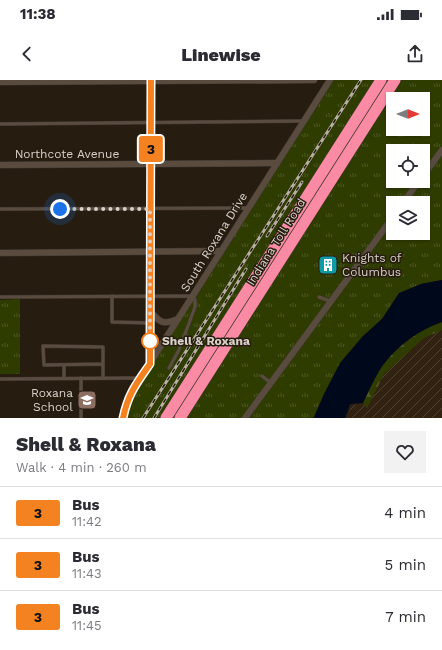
<!DOCTYPE html>
<html lang="en">
<head>
<meta charset="utf-8">
<style>
  :root { --surface:#fff; --page:#f2f2f3; --text:#2b2b33; --muted:#7c7c81; --line:#e1e1e2 }
  body { margin:0; font-family:"Work Sans",sans-serif; background:var(--page); color:var(--text); height:100vh; display:flex; flex-direction:column; font-size:15px; white-space:nowrap }
  * { box-sizing:border-box; margin:0 }
  p { font-size:13px; color:var(--muted) }
  .icon { flex:none; width:22px; height:22px; fill:none; stroke:currentColor; stroke-width:2; stroke-linecap:round; stroke-linejoin:round }
  .map { position:relative; height:338px; overflow:hidden }
  .details { display:flex; flex-direction:column; background:var(--surface); flex:1 }
  .details>* { flex:none }
  .badge { padding:0 8px; border-radius:3px; font-size:14px; line-height:26px }
  .needle { width:26px; rotate:90deg }
  .fabs { position:absolute; left:386px; top:12px; display:grid; gap:8px }
  .fabs a { display:grid; place-items:center; width:44px; height:44px; border-radius:0px; background:var(--surface); box-shadow:0 1px 3px #0004; font-size:20px }
  .you { position:absolute; width:20px; height:20px; margin:-10px; border:3px solid #fff; border-radius:50%; background:#1a73e8; box-shadow:0 0 0 6px #1a73e833 }
  .map>.badge { position:absolute; translate:-50% -50%; box-shadow:0 0 0 2px #fff }
  .round { display:grid; place-items:center; flex:none; width:42px; height:42px; border-radius:0px; background:var(--page) }
  .overview { display:flex; align-items:center; justify-content:space-between; height:68px; padding:0 16px }
  h1 { font-size:19px; font-weight:800; line-height:30px }
  ul { padding:0; list-style:none }
  li { display:flex; align-items:center; gap:12px; height:52px; padding:0 16px; border-top:1px solid var(--line) }
  li div { flex:1 }
  li b { display:block; font-size:15px }
  li em { font-style:normal }
  li .badge { min-width:44px; font-weight:700; text-align:center }
  .status { display:flex; justify-content:space-between; align-items:center; height:28px; padding:0 20px; background:var(--surface); direction:ltr }
  .status svg { height:11px; fill:currentColor }
  header { display:flex; justify-content:space-between; align-items:center; height:52px; padding:0 16px; background:var(--surface); font-size:18px; font-weight:800 }
  .map>svg:first-child { display:block }
</style>
</head>
<body>
<div class="status"><b>11:38</b><svg viewBox="0 0 49 12"><path d="M0 12V9h3v3zM5 12V6h3v6zM10 12V3h3v9zM15 12V0h3v12zM26 1h20v11H26zM47 4h2v5h-2z"/></svg></div>
<header><svg class="icon" aria-label="back" viewBox="0 0 24 24"><path d="M15 5l-7 7 7 7"/></svg>Linewise<svg class="icon" aria-label="share" viewBox="0 0 24 24"><path d="M12 15V3M7 8l5-5 5 5M5 13v7h14v-7"/></svg></header>
<div class="map">
<svg width="442" height="338" viewBox="0 0 442 338">
  <defs>
    <pattern id="industrial-furrows" width="10" height="10" patternUnits="userSpaceOnUse"><rect width="10" height="10" fill="#322211"/><path d="M-1 1l2-2M0 10L10 0M9 11l2-2" fill="none" stroke="#4f4132"/></pattern>
    <pattern id="grass-tufts" width="24" height="20" patternUnits="userSpaceOnUse"><rect width="24" height="20" fill="#2f3c00"/><path d="M3 7l-1-3M5 7V3M7 7l1-3M15 17l-1-3M17 17v-4M19 17l1-3" fill="none" stroke="#4d5724"/></pattern>
    <pattern id="forest-firs" width="22" height="20" patternUnits="userSpaceOnUse"><rect width="22" height="20" fill="#2f3c00"/><path d="M5 1l3.5 6h-7zM16 11l3.5 6h-7z" fill="#4d5724"/></pattern>
  </defs>
  <rect width="100%" height="100%" fill="#271c10"/>
  <!-- industrial -->
  <polygon fill="url(#industrial-furrows)" points="442,242 442,338 346,338 352,325 363,323 383,285"/>
  <!-- grass -->
  <g fill="url(#grass-tufts)" fill-rule="evenodd">
    <path d="M 330,0 L 442,0 L 442,200 L 421,204 L 399,214 L 382,239 L 362,257 L 324,314 L 313,338 L 123,338 L 127,321 ZM 393,19 L 423,19 L 423,49 L 393,49 ZM 393,71 L 423,71 L 423,101 L 393,101 ZM 393,123 L 423,123 L 423,153 L 393,153 Z"/>
    <polygon points="20,219 20,294 0,294 0,220"/>
  </g>
  <!-- forest -->
  <path fill="url(#forest-firs)" d="M 442,242 L 442,250 L 424,258 L 384,294 L 367,328 L 363,323 C 369,311 375,296 383,285 C 398,265 419,250 442,242 Z"/>
  <!-- water -->
  <path fill="#00081b" d="M 442,200 L 442,242 C 419,250 398,265 383,285 C 375,296 369,311 363,323 L 350,324 L 345,338 L 314,338 L 324,314 L 340,283 L 362,257 L 382,239 L 399,213 L 421,204 Z"/>
  <g fill="none" stroke-linecap="round" stroke-linejoin="round">
    <defs>
      <g id="lane">
        <polyline points="0,44 303,41"/>
        <polyline points="0,129 249,128"/>
        <polyline points="356,175 362,179"/>
        <polyline points="112,216 112,242 150,243"/>
        <polyline points="0,217 193,216 195,220 195,227 179,270 169,288"/>
        <polyline points="319,217 330,221"/>
        <polyline points="103,284 44,285 43,266 103,267 103,298"/>
        <polyline points="262,296 271,303"/>
        <polyline points="64,298 64,285"/>
        <polyline points="0,299 140,298"/>
        <polyline points="81,338 81,298"/>
      </g>
      <g id="street">
        <polyline points="0,2 314,0"/>
        <polyline points="0,85 277,83"/>
        <polyline points="423,96 442,70"/>
        <polyline points="403,123 419,101"/>
        <polyline points="0,173 221,171"/>
        <path d="M 151,232 C 160,243 164,245 178,239"/>
        <polyline points="150,283 151,0"/>
        <path d="M 123,338 C 128,313 136,304 150,283 L 330,0"/>
        <polyline points="245,338 393,137"/>
      </g>
      <g id="highway">
        <polyline points="166,338 381,0"/>
        <polyline points="180,338 395,0"/>
      </g>
    </defs>
    <!-- lane casing -->
    <use href="#lane" stroke="#3f3731" stroke-width="4"/>
    <!-- street casing -->
    <use href="#street" stroke="#3f3731" stroke-width="7"/>
    <!-- highway casing -->
    <use href="#highway" stroke="#3f3731" stroke-width="12"/>
    <!-- lane -->
    <use href="#lane" stroke="#594c3f" stroke-width="3"/>
    <!-- street -->
    <use href="#street" stroke="#594c3f" stroke-width="6"/>
    <!-- highway -->
    <use href="#highway" stroke="#fb8ba5" stroke-width="11"/>
    <defs>
      <g id="rail">
        <polyline points="267,156 302,102"/>
        <polyline points="143,338 361,0"/>
        <polyline points="154,338 246,189"/>
      </g>
    </defs>
    <!-- rail casing -->
    <use href="#rail" stroke="#b8afa6" stroke-width="3"/>
    <!-- rail -->
    <use href="#rail" stroke="#271c10" stroke-width="1.5" stroke-dasharray="4.5" stroke-linecap="butt"/>
  </g>
  <g fill="none" stroke-linecap="round" stroke-linejoin="round">
    <defs>
      <path id="line" d="M 123,338 C 128,314 136,304 150,284 L 151,0"/>
    </defs>
    <!-- line casing -->
    <use href="#line" stroke="#fff" stroke-width="9"/>
    <!-- line -->
    <use href="#line" stroke="#f58220" stroke-width="6"/>
    <!-- walk -->
    <polyline stroke="#d9d1c9" stroke-width="4" stroke-dasharray="0 7.2" points="60,129 150,129 150,261"/>
  </g>
  <!-- icons -->
  <defs>
    <symbol id="building-square" viewBox="-11 -11 22 22"><rect x="-9" y="-9" width="18" height="18" rx="4" fill="#0f9aa8" stroke="#271c10"/><path d="M-4-6H4V6H1V3H-1V6H-4ZM-2.5-4.3h1.7v1.8h-1.7ZM.8-4.3h1.7v1.8H.8ZM-2.5-1h1.7V.8h-1.7ZM.8-1h1.7V.8H.8Z" fill="#fff"/></symbol>
    <symbol id="school-square" viewBox="-11 -11 22 22"><rect x="-9" y="-9" width="18" height="18" rx="4" fill="#8d6e63" stroke="#271c10"/><path d="M0-5L7-2L0 1L-7-2ZM-4 1L0 2.5L4 1V4Q0 6-4 4Z" fill="#fff"/></symbol>
  </defs>
  <g fill-rule="evenodd">
    <use href="#building-square" x="317" y="174" width="22" height="22"/>
    <use href="#school-square" x="76" y="309" width="22" height="22"/>
  </g>
  <!-- markers -->
  <circle fill="#fff" stroke="#f58220" stroke-width="2" cx="150" cy="261" r="8"/>
  <g text-anchor="middle" stroke-width="3" stroke-linejoin="round" paint-order="stroke">
    <!-- street labels -->
    <g font-size="12" fill="#d9d1c9" stroke="#271c10">
      <text x="67" y="78">Northcote Avenue</text>
      <text transform="translate(214 162) rotate(-58)" y="4">South Roxana Drive</text>
      <text transform="translate(276 162) rotate(-58)" y="4">Indiana Toll Road</text>
    </g>
    <!-- poi labels -->
    <g font-size="12" fill="#d9d1c9" stroke="#271c10" text-anchor="start">
      <text x="342" y="182">Knights of<tspan x="342" dy="14">Columbus</tspan></text>
      <text x="73" y="317" text-anchor="end">Roxana<tspan x="73" dy="14">School</tspan></text>
    </g>
    <!-- stop labels -->
    <g font-size="12" font-weight="bold" fill="#d9d1c9" stroke="#271c10" text-anchor="start">
      <text x="162" y="265">Shell &amp; Roxana</text>
    </g>
  </g>
</svg>
<div class="fabs">
<a><svg class="needle" viewBox="-14 -14 28 28"><path d="M0-13l5 13h-10z" fill="#e53935"/><path d="M0 13l5-13h-10z" fill="#7c7c81"/></svg></a>
<a><svg class="icon" aria-label="locate" viewBox="0 0 24 24"><circle cx="12" cy="12" r="6"/><path d="M12 2v4M12 18v4M2 12h4M18 12h4"/></svg></a>
<a><svg class="icon" aria-label="layers" viewBox="0 0 24 24"><path d="M12 4l9 5-9 5-9-5zM3 14l9 5 9-5"/></svg></a>
</div>
<div class="you" style="left:60px;top:129px"></div>
<b class="badge" style="left:151px;top:69px;background:#f58220;color:#111">3</b>
</div>
<section class="details">
<div class="overview"><div><h1>Shell &amp; Roxana</h1><p>Walk · 4 min · 260 m</p></div><a class="round"><svg class="icon" aria-label="heart" viewBox="0 0 24 24"><path d="M12 20l-8-8c-3-5 5-10 8-4 3-6 11-1 8 4z"/></svg></a></div>
<ul>
<li><span class="badge" style="background:#f58220;color:#111">3</span><div><b>Bus</b><p>11:42</p></div><em>4 min</em></li>
<li><span class="badge" style="background:#f58220;color:#111">3</span><div><b>Bus</b><p>11:43</p></div><em>5 min</em></li>
<li><span class="badge" style="background:#f58220;color:#111">3</span><div><b>Bus</b><p>11:45</p></div><em>7 min</em></li>
</ul>
</section>
</body>
</html>
